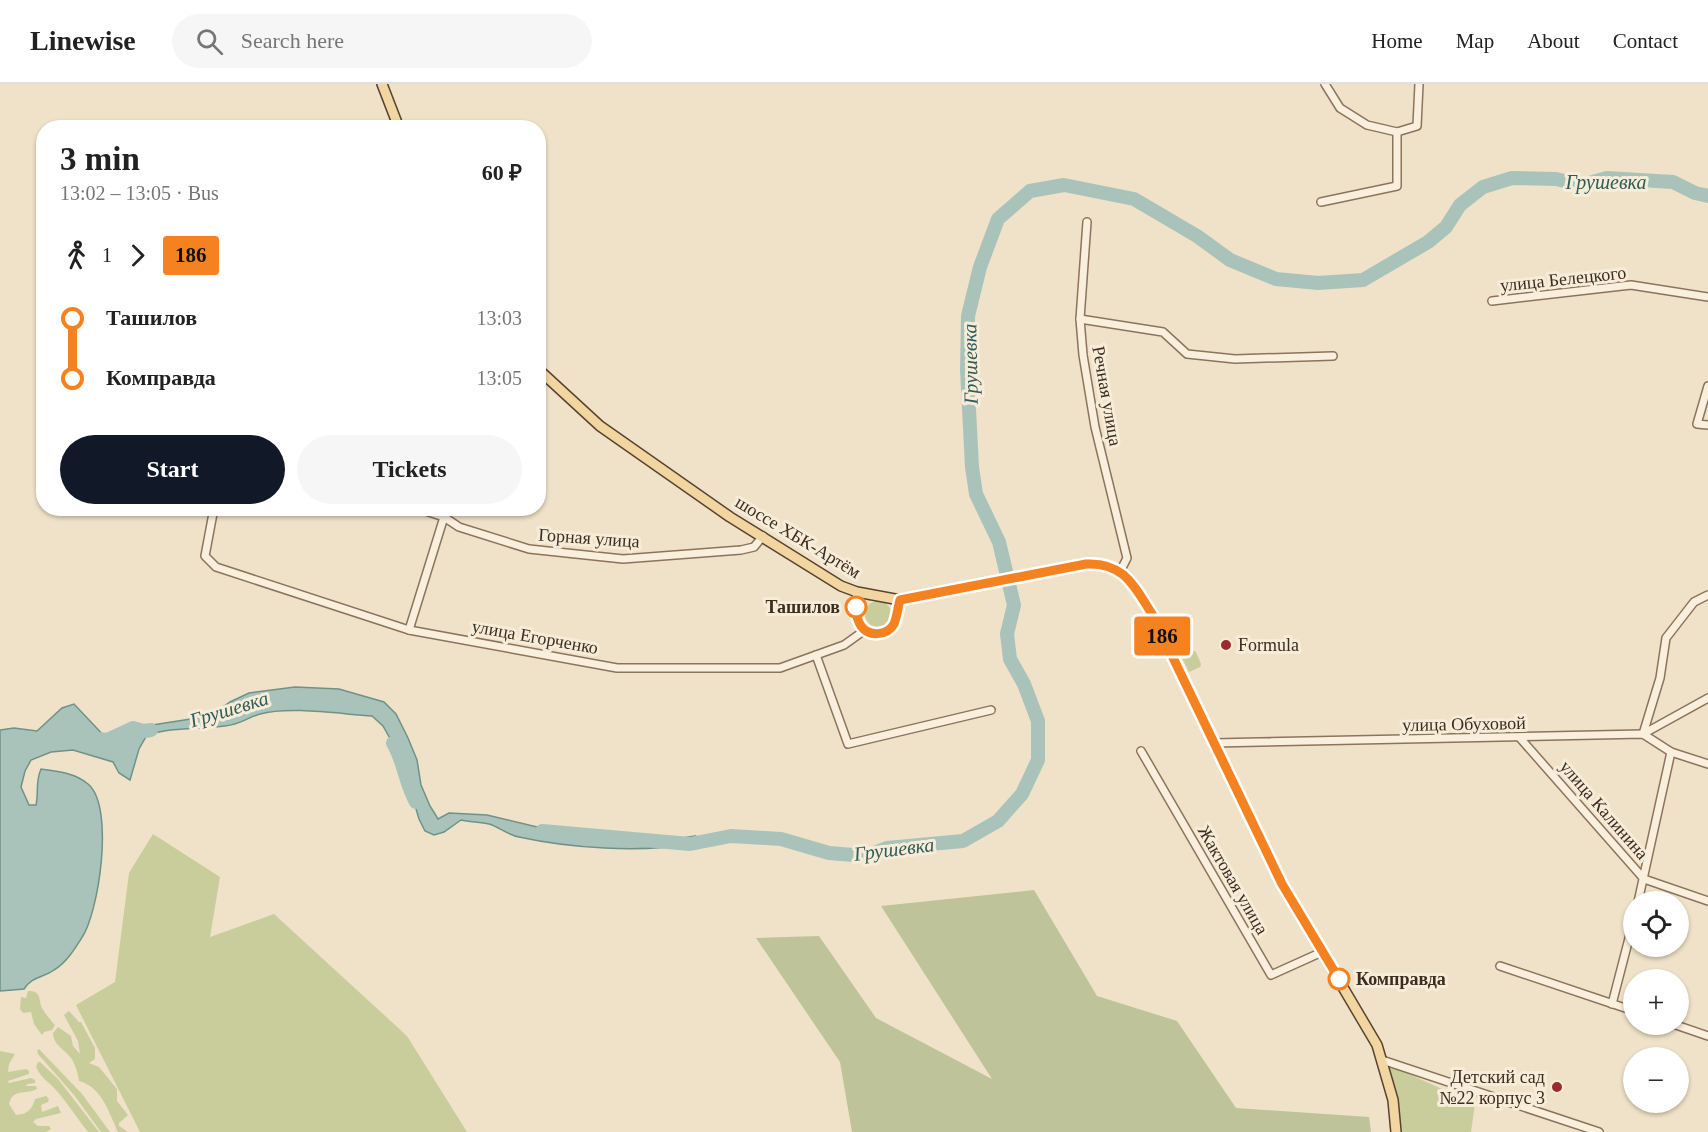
<!DOCTYPE html>
<html lang="en">
<head>
<meta charset="utf-8">
<style>
  :root { --surface:#fff; --page:#f6f6f6; --text:#222; --muted:#767676; --line:#e0e0e0; --accent:#111827 }
  body { margin:0; font-family:Georgia,serif; background:var(--page); color:var(--text); height:100vh; display:flex; flex-direction:column; font-size:22px; white-space:nowrap }
  * { box-sizing:border-box; margin:0 }
  p { font-size:20px; color:var(--muted) }
  .icon { flex:none; width:33px; height:33px; fill:none; stroke:currentColor; stroke-width:2; stroke-linecap:round; stroke-linejoin:round }
  .map { position:relative; flex:1; overflow:hidden }
  .panel { position:absolute; left:36px; top:36px; width:510px; height:396px; display:flex; flex-direction:column; background:var(--surface); border-radius:24px; box-shadow:0 2px 4px #0004 }
  .panel>* { flex:none }
  .badge { padding:0 12px; border-radius:4px; font-size:21px; line-height:39px }
  .fabs { position:absolute; left:1623px; top:807px; display:grid; gap:12px }
  .fabs a { display:grid; place-items:center; width:66px; height:66px; border-radius:50%; background:var(--surface); box-shadow:0 2px 4px #0004; font-size:30px }
  .map>.badge { position:absolute; translate:-50% -50%; box-shadow:0 0 0 3px #fff }
  .legs { display:flex; align-items:center; gap:9px; height:66px; padding:0 24px; font-size:20px }
  .legs p { margin-inline-start:auto }
  .headline { display:flex; align-items:center; justify-content:space-between; height:102px; padding:0 24px }
  h1 { font-size:33px; font-weight:700; line-height:45px }
  .primary-button { display:flex; gap:12px; margin-top:auto; padding:12px 24px }
  .primary-button a { flex:1; height:69px; border-radius:36px; background:var(--accent); color:#fff; font-size:24px; font-weight:700; line-height:69px; text-align:center }
  .primary-button a+a { background:var(--page); color:var(--text) }
  ul { padding:0 24px; list-style:none }
  li { display:flex; align-items:center; gap:21px; height:60px; font-size:22px }
  li i { display:grid; place-items:center; width:9px; height:100%; margin:0 8px; background:currentColor }
  li i::after { content:''; width:15px; height:15px; margin:-8px; border:4px solid; border-radius:50%; background:var(--surface) }
  li p { margin-inline-start:auto }
  li:first-child i { background:linear-gradient(#0000 50%,currentColor 0) }
  li:last-child i { background:linear-gradient(currentColor 50%,#0000 0) }
  header { display:flex; align-items:center; gap:36px; box-sizing:border-box; height:84px; padding:0 30px; background:var(--surface); border-bottom:2px solid var(--line) }
  header strong { font-size:28px }
  nav { display:flex; gap:33px; margin-inline-start:auto; font-size:21px }
  .search { width:420px; height:54px; background:var(--page); display:flex; align-items:center; gap:15px; box-sizing:border-box; padding:0 21px; border-radius:33px; color:var(--muted); font-size:22px }
  .map>svg:first-child { display:block }
</style>
</head>
<body>
<header>
<strong>Linewise</strong>
<div class="search"><svg class="icon" aria-label="search" viewBox="0 0 24 24"><circle cx="10" cy="10" r="6"/><path d="M15 15l6 6"/></svg>Search here</div>
<nav><a>Home</a><a>Map</a><a>About</a><a>Contact</a></nav>
</header>
<div class="map">
<svg width="1708" height="1048" viewBox="0 0 1708 1048">
  <rect width="100%" height="100%" fill="#efe2c8"/>
  <!-- green -->
  <g fill="#c9cd9b">
    <circle cx="878" cy="530" r="13"/>
    <polygon points="1193,566 1196,568 1201,580 1200,583 1189,588 1180,570 1183,567"/>
    <polygon points="153,750 220,793 210,853 274,830 407,952 467,1048 140,1048 76,921 115,898 129,789"/>
    <path d="M 28,907 C 42,907 38,915 42,924 C 44,928 52,938 55,941 L 52,946 L 44,948 L 42,951 L 34,940 L 31,928 L 23,929 L 20,925 L 21,913 L 26,914 Z"/>
    <path d="M 69,927 L 79,938 L 81,938 L 95,964 L 95,975 L 89,979 L 99,983 L 117,1005 L 117,1017 L 128,1031 L 119,1039 L 119,1042 L 128,1048 L 118,1048 C 109,1029 102,1003 79,997 C 78,990 76,983 73,977 C 67,966 53,962 53,949 L 58,943 L 71,952 L 73,962 L 80,970 L 78,957 L 64,931 Z"/>
    <polygon points="39,965 82,1010 110,1048 101,1048 74,1011 38,970 37,967"/>
    <path d="M 0,967 L 15,970 L 9,980 L 8,988 L 26,985 L 29,987 L 29,990 L 8,997 L 9,999 L 31,994 L 35,996 L 35,999 L 27,1000 L 26,1002 L 36,1002 L 37,1005 C 25,1011 13,1004 9,1020 L 16,1031 C 27,1030 32,1026 35,1015 L 46,1012 L 49,1015 L 48,1018 L 41,1021 L 42,1028 L 58,1022 L 61,1029 L 36,1035 L 33,1038 L 38,1042 L 49,1042 L 51,1045 L 46,1048 L 0,1048 Z"/>
    <path d="M 38,978 L 40,978 L 58,995 L 99,1048 L 88,1048 C 77,1034 67,1018 55,1005 C 48,997 41,994 36,983 Z"/>
    <polygon points="1389,981 1475,1020 1471,1048 1399,1048 1396,1012"/>
  </g>
  <!-- cemetery -->
  <polygon fill="#bfc39a" points="1034,806 1097,912 1177,937 1236,1024 1369,1033 1371,1048 852,1048 840,978 756,854 819,852 876,934 992,995 881,822"/>
  <!-- water -->
  <path fill="#a9c3ba" stroke="#6f9288" stroke-width="1.5" d="M 295,603 L 339,605 L 384,618 L 396,630 L 408,654 L 417,676 L 421,701 L 430,722 L 438,735 L 449,729 L 487,731 L 558,748 L 663,757 L 695,752 L 690,760 C 640,769 569,764 519,753 C 508,751 499,743 489,740 C 480,738 470,738 461,736 L 444,748 L 434,751 L 425,747 L 419,735 L 401,674 L 383,642 L 372,632 C 340,630 290,622 260,630 C 246,634 242,640 225,642 C 199,645 172,643 147,651 L 139,665 L 130,696 L 119,689 L 113,678 L 73,666 L 51,668 L 31,676 L 25,687 L 21,703 L 29,721 L 36,721 C 39,707 35,699 41,685 C 57,687 75,689 88,700 C 115,722 99,830 81,855 C 74,866 66,879 54,886 C 43,894 32,892 24,905 L 0,907 L 0,646 L 14,644 L 37,647 L 62,624 L 74,620 L 108,656 L 133,644 L 210,632 L 230,618 L 249,609 Z"/>
  <g fill="none" stroke-linecap="round" stroke-linejoin="round">
    <!-- river -->
    <g stroke="#a9c3ba" stroke-width="14">
      <polyline points="89,654 107,656 133,644 144,647 151,646"/>
      <path d="M 393,659 C 404,677 405,699 416,718"/>
      <polyline points="542,747 690,760 731,752 781,755 829,769 866,772 887,764 963,757 998,737 1022,710 1038,676 1038,637 1024,600 1010,575 1007,550 1014,521 999,458 976,410 972,383 967,286 968,232 980,183 998,135 1030,107 1064,101 1134,115 1197,152 1230,176 1276,195 1318,199 1363,196 1428,158 1446,143 1460,121 1483,103 1512,94 1556,95 1582,101 1607,94 1673,98 1695,109 1708,112"/>
    </g>
    <defs>
      <g id="minor">
        <polyline points="1325,0 1340,24 1367,41 1397,48 1417,42 1419,0"/>
        <polyline points="1321,118 1397,102 1397,48"/>
        <polyline points="1087,138 1080,235 1083,271 1095,343 1127,474 1120,488"/>
        <polyline points="1492,217 1631,201 1708,213"/>
        <polyline points="1080,235 1163,248 1187,270 1235,275 1333,272"/>
        <polyline points="1708,302 1697,340 1708,341"/>
        <polyline points="214,424 205,472 216,483 409,546 617,584 780,584 844,561 865,546"/>
        <polyline points="416,424 444,433 459,443 529,465 623,475 741,466 754,463 763,452"/>
        <path d="M 857,508 C 856,517 854,528 858,537 C 864,552 886,554 893,540 C 897,533 898,524 900,516"/>
        <polyline points="409,546 444,433"/>
        <polyline points="816,571 848,660 991,626"/>
        <polyline points="1643,650 1660,594 1666,554 1694,518 1708,511"/>
        <polyline points="1643,650 1708,614"/>
        <polyline points="1520,654 1644,795 1708,817"/>
        <polyline points="1214,659 1643,650 1671,668 1708,680"/>
        <polyline points="1141,667 1271,891 1322,868"/>
        <polyline points="1638,818 1671,668"/>
        <polyline points="1500,882 1634,927"/>
        <polyline points="1612,920 1634,835"/>
        <polyline points="1673,940 1708,952"/>
        <polyline points="1382,976 1599,1048"/>
      </g>
      <g id="major">
        <polyline points="382,0 399,44"/>
        <path d="M 538,285 L 600,342 L 730,433 L 841,502 L 857,508 L 900,516 L 1086,480 C 1124,479 1134,502 1152,530 L 1282,800 L 1377,961 L 1393,1016 L 1396,1048"/>
      </g>
    </defs>
    <!-- minor casing -->
    <use href="#minor" stroke="#8b745d" stroke-width="10"/>
    <!-- major casing -->
    <use href="#major" stroke="#594230" stroke-width="12"/>
    <!-- minor -->
    <use href="#minor" stroke="#f9efdc" stroke-width="7"/>
    <!-- major -->
    <use href="#major" stroke="#f1d6a1" stroke-width="9"/>
  </g>
  <g fill="none" stroke-linecap="round" stroke-linejoin="round">
    <defs>
      <path id="line-1" d="M 856,523 C 856,530 857,536 861,542 C 869,553 887,552 894,540 C 897,533 898,523 900,516 L 1086,480 C 1124,478 1134,502 1152,530 L 1282,800 L 1339,895"/>
    </defs>
    <!-- line-1 casing -->
    <use href="#line-1" stroke="#fff" stroke-width="14"/>
    <!-- line-1 -->
    <use href="#line-1" stroke="#f58220" stroke-width="9"/>
  </g>
  <!-- markers -->
  <g fill="#fff" stroke="#f58220" stroke-width="3">
    <circle cx="856" cy="523" r="10"/>
    <circle cx="1339" cy="895" r="10"/>
  </g>
  <g fill="#9a2c30" stroke="#f6ecd8" stroke-width="2">
    <circle cx="1226" cy="561" r="6"/>
    <circle cx="1557" cy="1003" r="6"/>
  </g>
  <g text-anchor="middle" stroke-width="6" stroke-linejoin="round" paint-order="stroke">
    <!-- street labels -->
    <g font-size="18" fill="#3c2d20" stroke="#f6ecd8">
      <text transform="translate(1563 195) rotate(-6)" y="6">улица Белецкого</text>
      <text transform="translate(1107 312) rotate(80)" y="6">Речная улица</text>
      <text transform="translate(798 453) rotate(31)" y="6">шоссе ХБК-Артём</text>
      <text transform="translate(589 454) rotate(4)" y="6">Горная улица</text>
      <text transform="translate(535 553) rotate(10)" y="6">улица Егорченко</text>
      <text transform="translate(1464 640) rotate(-1)" y="6">улица Обуховой</text>
      <text transform="translate(1604 726) rotate(49)" y="6">улица Калинина</text>
      <text transform="translate(1233 796) rotate(60)" y="6">Жактовая улица</text>
    </g>
    <!-- stop labels -->
    <g font-size="18" font-weight="bold" fill="#3c2d20" stroke="#f6ecd8" text-anchor="end">
      <text x="840" y="529">Ташилов</text>
      <text x="1356" y="901" text-anchor="start">Комправда</text>
    </g>
    <!-- poi labels -->
    <g font-size="18" fill="#3c2d20" stroke="#f6ecd8" text-anchor="start">
      <text x="1238" y="567">Formula</text>
      <text x="1545" y="999" text-anchor="end">Детский сад<tspan x="1545" dy="21">№22 корпус 3</tspan></text>
    </g>
    <!-- water labels -->
    <g font-size="20" font-style="italic" fill="#305b57" stroke="#f6ecd8">
      <text x="1606" y="105">Грушевка</text>
      <text transform="translate(970 280) rotate(-91)" y="7">Грушевка</text>
      <text transform="translate(229 625) rotate(-17)" y="7">Грушевка</text>
      <text transform="translate(894 765) rotate(-7)" y="7">Грушевка</text>
    </g>
  </g>
</svg>
<div class="fabs">
<a><svg class="icon" aria-label="locate" viewBox="0 0 24 24"><circle cx="12" cy="12" r="6"/><path d="M12 2v4M12 18v4M2 12h4M18 12h4"/></svg></a>
<a>+</a>
<a>−</a>
</div>
<b class="badge" style="left:1162px;top:552px;background:#f58220;color:#111">186</b>
<section class="panel">
<div class="headline"><div><h1>3 min</h1><p>13:02 – 13:05 · Bus</p></div><b>60 ₽</b></div>
<div class="legs"><svg class="icon" aria-label="walk" viewBox="0 0 24 24"><circle cx="13" cy="4" r="2"/><path d="M13 8l-2 6 4 7M11 14l-3 7M7 12l3-4h3l4 4"/></svg>1<svg class="icon" aria-label="forward" viewBox="0 0 24 24"><path d="M9 5l7 7-7 7"/></svg><b class="badge" style="background:#f58220;color:#111">186</b></div>
<ul>
<li><i style="color:#f58220"></i><b>Ташилов</b><p>13:03</p></li>
<li><i style="color:#f58220"></i><b>Комправда</b><p>13:05</p></li>
</ul>
<div class="primary-button"><a>Start</a><a>Tickets</a></div>
</section>
</div>
</body>
</html>
